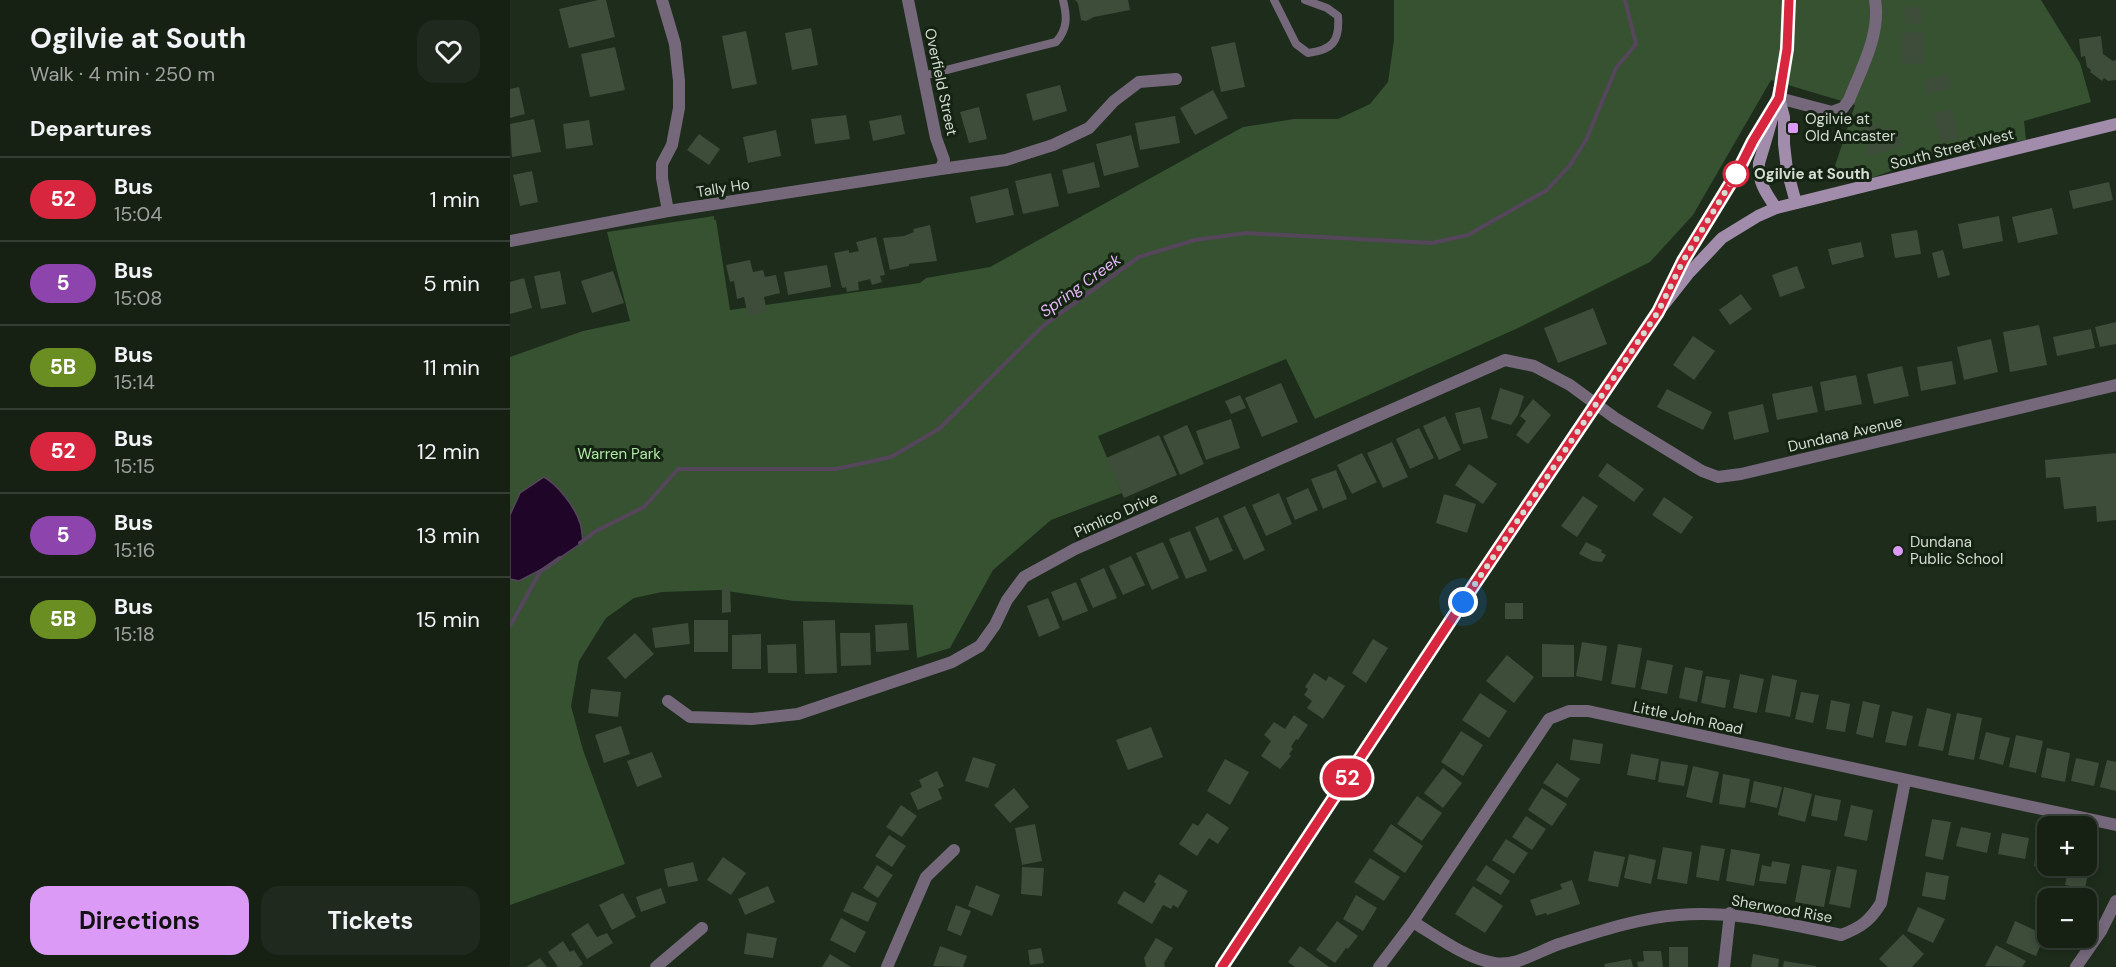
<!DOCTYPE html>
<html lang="en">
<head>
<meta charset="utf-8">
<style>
  :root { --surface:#162114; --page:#1f291d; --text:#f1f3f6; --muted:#9ea3a0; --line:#353e34; --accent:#da9af6 }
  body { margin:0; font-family:"DM Sans",sans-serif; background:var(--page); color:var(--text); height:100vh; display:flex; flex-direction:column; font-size:22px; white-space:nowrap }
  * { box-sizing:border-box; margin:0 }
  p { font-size:20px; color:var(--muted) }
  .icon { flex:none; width:33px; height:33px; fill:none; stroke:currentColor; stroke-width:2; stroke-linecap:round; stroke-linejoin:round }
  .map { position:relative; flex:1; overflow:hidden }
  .drawer { display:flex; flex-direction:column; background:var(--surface); width:510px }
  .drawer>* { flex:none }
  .badge { padding:0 12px; border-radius:20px; font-size:21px; line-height:39px }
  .tools { position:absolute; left:1527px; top:816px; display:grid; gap:12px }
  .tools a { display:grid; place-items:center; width:60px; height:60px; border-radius:12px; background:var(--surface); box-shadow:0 3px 9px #0003,0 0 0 2px var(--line); font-size:30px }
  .you { position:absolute; width:30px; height:30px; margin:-15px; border:4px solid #fff; border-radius:50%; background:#1a73e8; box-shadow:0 0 0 9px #1a73e833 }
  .map>.badge { position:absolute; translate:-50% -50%; box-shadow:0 0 0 3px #fff }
  h2 { padding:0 30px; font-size:22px; line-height:54px }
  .round { display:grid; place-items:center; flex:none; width:63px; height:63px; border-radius:18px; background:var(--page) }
  .summary { display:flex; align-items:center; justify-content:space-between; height:102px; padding:0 30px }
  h1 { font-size:28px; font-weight:700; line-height:45px }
  .primary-button { display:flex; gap:12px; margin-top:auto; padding:12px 30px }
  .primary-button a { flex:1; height:69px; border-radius:18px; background:var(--accent); color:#111; font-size:24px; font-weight:700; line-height:69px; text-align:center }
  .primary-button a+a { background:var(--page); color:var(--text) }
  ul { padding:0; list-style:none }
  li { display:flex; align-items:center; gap:18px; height:84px; padding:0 30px; border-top:2px solid var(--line) }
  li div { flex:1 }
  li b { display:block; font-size:22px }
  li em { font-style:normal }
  li .badge { min-width:66px; font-weight:700; text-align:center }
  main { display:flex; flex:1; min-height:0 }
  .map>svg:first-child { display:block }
</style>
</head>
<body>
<main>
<section class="drawer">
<div class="summary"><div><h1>Ogilvie at South</h1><p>Walk · 4 min · 250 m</p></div><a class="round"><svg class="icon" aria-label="heart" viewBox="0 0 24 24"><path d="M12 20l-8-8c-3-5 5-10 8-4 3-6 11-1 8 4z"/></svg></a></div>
<h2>Departures</h2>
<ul>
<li><span class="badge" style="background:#d7263d;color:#fff">52</span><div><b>Bus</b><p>15:04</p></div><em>1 min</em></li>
<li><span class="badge" style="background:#8e44ad;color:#fff">5</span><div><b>Bus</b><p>15:08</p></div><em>5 min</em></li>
<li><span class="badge" style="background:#6b8e23;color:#fff">5B</span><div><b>Bus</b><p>15:14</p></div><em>11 min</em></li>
<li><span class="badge" style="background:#d7263d;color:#fff">52</span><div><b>Bus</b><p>15:15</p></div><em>12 min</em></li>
<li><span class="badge" style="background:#8e44ad;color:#fff">5</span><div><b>Bus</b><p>15:16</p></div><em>13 min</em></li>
<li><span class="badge" style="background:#6b8e23;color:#fff">5B</span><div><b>Bus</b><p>15:18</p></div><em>15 min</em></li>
</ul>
<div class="primary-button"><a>Directions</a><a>Tickets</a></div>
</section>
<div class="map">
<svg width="1606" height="967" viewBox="0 0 1606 967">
  <rect width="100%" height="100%" fill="#1d2c1b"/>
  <!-- green -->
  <polygon fill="#365231" points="884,0 1531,0 1570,63 1581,102 1514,121 1516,140 1430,153 1356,180 1321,178 1345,105 1261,80 1183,215 1140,262 1008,328 805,419 776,359 588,436 612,493 541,520 483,570 440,648 407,658 403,605 284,601 210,590 152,592 124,598 96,618 69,661 61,706 73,750 115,864 0,905 0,357 73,331 120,321 97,232 204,216 204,220 206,220 220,310 410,283 416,278 480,267 733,127 784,119 828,119 860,104 878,82 884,40"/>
  <!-- water -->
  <path fill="#1f0628" stroke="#55465b" stroke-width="1.5" d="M 34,477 C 48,485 65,507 70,523 C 72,528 72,536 73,542 L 36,567 L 9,581 L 0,579 L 0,515 L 10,493 Z"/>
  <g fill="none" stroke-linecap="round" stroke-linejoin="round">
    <!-- stream -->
    <g stroke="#55465b" stroke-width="4">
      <polyline points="70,543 86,531 134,507 168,469 326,469 381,457 429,429 534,325 629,257 685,240 736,233 922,243 958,235 1037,190 1060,165 1076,140 1106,68 1126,44 1115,0"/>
      <polyline points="0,626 30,572 50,558"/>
    </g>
  </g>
  <!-- building -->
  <g fill="#3d4d3a">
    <polygon points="88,0 96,0 105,37 59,48 49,9"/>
    <polygon points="565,0 618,0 620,10 584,17 576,21 571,20 568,3"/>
    <polygon points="1411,6 1412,23 1396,25 1394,8"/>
    <polygon points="301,28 308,65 282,70 275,33"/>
    <polygon points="236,31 247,84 222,89 212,36"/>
    <polygon points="1392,32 1415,33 1413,64 1391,63"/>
    <polygon points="1591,36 1593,54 1603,61 1606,60 1606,80 1598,81 1594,78 1592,81 1580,72 1581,70 1577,67 1575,56 1571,57 1569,39"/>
    <polygon points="725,42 735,87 711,92 701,47"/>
    <polygon points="105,47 115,90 80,97 71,54"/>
    <polygon points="1438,74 1441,89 1417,94 1414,79"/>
    <polygon points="550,85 557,111 523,121 516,94"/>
    <polygon points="9,87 15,114 0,118 0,89"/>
    <polygon points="703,90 718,118 685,135 670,108"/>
    <polygon points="469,107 477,139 459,143 450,112"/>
    <polygon points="1442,109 1449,139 1430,143 1423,113"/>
    <polygon points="336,115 340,139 305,144 301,119"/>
    <polygon points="391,115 395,134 363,141 359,121"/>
    <polygon points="665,116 670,143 630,150 625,123"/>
    <polygon points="24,119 31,152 2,157 0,124"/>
    <polygon points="79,120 83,145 56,149 53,124"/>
    <polygon points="1369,123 1371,130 1380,128 1381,135 1389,133 1392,146 1358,156 1351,127"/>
    <polygon points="266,130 271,156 238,163 233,137"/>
    <polygon points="189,134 210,149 199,165 177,150"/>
    <polygon points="621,135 629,167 594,176 586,144"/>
    <polygon points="584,162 590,187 558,194 552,170"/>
    <polygon points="22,171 28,202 10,206 3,175"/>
    <polygon points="541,173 549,206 513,214 505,181"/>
    <polygon points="1599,182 1603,200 1563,209 1559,191"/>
    <polygon points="498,188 504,215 466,223 460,197"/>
    <polygon points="1542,208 1548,234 1508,243 1502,217"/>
    <polygon points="1489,216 1493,241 1453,249 1448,224"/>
    <polygon points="420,225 427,261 399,264 399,266 380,270 373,238 394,236 404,232 403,229"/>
    <polygon points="1407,230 1411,254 1385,258 1381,234"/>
    <polygon points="366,237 375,275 370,276 372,282 362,285 360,279 348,282 349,290 337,292 336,287 332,288 324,253 339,250 339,253 349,251 346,242"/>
    <polygon points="1351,242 1354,257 1322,265 1318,249"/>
    <polygon points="1433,250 1440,275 1428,278 1422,253"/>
    <polygon points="240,260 243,272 253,270 255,277 266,275 270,293 254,297 257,312 238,316 234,297 227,299 224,281 220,282 216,265"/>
    <polygon points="317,265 321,287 278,295 274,272"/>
    <polygon points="1287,266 1295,288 1270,297 1262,275"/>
    <polygon points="50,271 56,304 31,309 24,276"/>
    <polygon points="103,271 114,303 82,313 71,281"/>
    <polygon points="14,278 22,308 0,314 0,282"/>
    <polygon points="1231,294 1242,309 1220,325 1209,310"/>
    <polygon points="1083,308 1097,344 1048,363 1034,328"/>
    <polygon points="1606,322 1606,344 1590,347 1585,327"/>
    <polygon points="1529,325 1537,365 1500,372 1493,332"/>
    <polygon points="1581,329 1585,348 1547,356 1543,337"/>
    <polygon points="1183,336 1205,351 1184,380 1163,365"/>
    <polygon points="1481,339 1488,372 1454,380 1447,347"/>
    <polygon points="1442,361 1446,384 1411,391 1407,367"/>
    <polygon points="1392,366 1399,396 1364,404 1357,374"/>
    <polygon points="1346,375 1352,404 1315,411 1310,382"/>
    <polygon points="771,383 788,422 752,437 735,398"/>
    <polygon points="1302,386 1308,412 1267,420 1262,394"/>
    <polygon points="990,388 1014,396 1008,415 1001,425 981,419"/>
    <polygon points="1157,389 1202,412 1193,430 1147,407"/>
    <polygon points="730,395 736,408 721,414 715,401"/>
    <polygon points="1023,399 1041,415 1018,444 1006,435 1016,421 1010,416"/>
    <polygon points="1253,404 1259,432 1224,440 1218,412"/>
    <polygon points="970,407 978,438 953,444 945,413"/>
    <polygon points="935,416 951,450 929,460 913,426"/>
    <polygon points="721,419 730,448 696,460 686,431"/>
    <polygon points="677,425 694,464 670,475 653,436"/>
    <polygon points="909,428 924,458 900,469 886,439"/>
    <polygon points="649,435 667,475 614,498 596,458"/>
    <polygon points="882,442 898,477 873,488 857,453"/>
    <polygon points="852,453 867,482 842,494 827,465"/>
    <polygon points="1606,453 1606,520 1587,522 1586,506 1554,509 1550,477 1536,478 1535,460"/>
    <polygon points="1097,463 1134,489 1124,502 1088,476"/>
    <polygon points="959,464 987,484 973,504 945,485"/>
    <polygon points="826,470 837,499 813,509 801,479"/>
    <polygon points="798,488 808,510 785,520 776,498"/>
    <polygon points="769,493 782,524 756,536 742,505"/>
    <polygon points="934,494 966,504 957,533 926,523"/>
    <polygon points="1073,496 1088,506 1067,537 1051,526"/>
    <polygon points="1154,497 1183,517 1171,534 1142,515"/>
    <polygon points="735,506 755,550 734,560 713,516"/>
    <polygon points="708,517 723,551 700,561 685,527"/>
    <polygon points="680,531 697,571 676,579 659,539"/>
    <polygon points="653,542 669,578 642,590 626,553"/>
    <polygon points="1076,542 1092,550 1091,552 1096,555 1092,562 1083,561 1069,554"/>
    <polygon points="621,556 635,585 613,595 599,566"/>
    <polygon points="594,568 607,598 583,608 570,579"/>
    <polygon points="566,582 578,611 553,621 541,592"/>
    <polygon points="212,587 220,587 221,612 212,613"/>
    <polygon points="538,598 550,628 529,637 517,606"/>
    <rect x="995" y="603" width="18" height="16"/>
    <rect x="184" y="620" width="34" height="32"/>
    <polygon points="325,620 327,673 295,674 293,621"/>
    <polygon points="178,623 180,644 145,648 142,628"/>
    <polygon points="397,623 399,650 366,652 365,625"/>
    <polygon points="125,633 144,654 115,679 97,658"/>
    <polygon points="330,633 360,633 361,665 331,666"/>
    <polygon points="251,634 251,669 222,669 222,635"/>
    <polygon points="863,639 878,648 856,683 842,673"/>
    <polygon points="1072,642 1097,646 1092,681 1066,676"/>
    <polygon points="286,644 287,673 258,673 257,645"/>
    <polygon points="1032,644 1064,645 1064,677 1032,677"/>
    <polygon points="1108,644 1132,648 1125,688 1101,684"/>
    <polygon points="997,655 1024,677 1004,703 976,681"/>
    <polygon points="1137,660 1163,665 1157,694 1131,689"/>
    <polygon points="1175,667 1193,671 1187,702 1169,698"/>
    <polygon points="804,673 816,681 819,676 835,686 813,719 797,708 802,701 794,695 798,689 795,687"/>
    <polygon points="1230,674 1254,679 1247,713 1223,708"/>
    <polygon points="1262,675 1287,680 1280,717 1255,712"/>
    <polygon points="1196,676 1220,680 1215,708 1191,703"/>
    <polygon points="81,689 111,692 108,717 78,713"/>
    <polygon points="1291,692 1309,695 1303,723 1285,719"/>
    <polygon points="970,693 997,711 979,738 952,720"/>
    <polygon points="1321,700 1340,704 1335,732 1316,729"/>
    <polygon points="1353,701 1370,705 1363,738 1346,734"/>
    <polygon points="1417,708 1441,714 1433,751 1408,746"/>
    <polygon points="1382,711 1403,716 1396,746 1375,742"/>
    <polygon points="1447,713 1472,718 1464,760 1438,755"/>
    <polygon points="784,715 798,725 788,740 786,739 781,747 783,749 779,754 781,756 770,769 751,756 761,741 754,735 764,722 775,729"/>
    <polygon points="111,726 120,754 94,763 85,735"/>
    <polygon points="641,727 653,757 618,770 606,740"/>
    <polygon points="951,731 973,745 953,776 931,762"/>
    <polygon points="1476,732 1500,738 1493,765 1469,759"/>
    <polygon points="1506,735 1533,741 1526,773 1499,767"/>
    <polygon points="1063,739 1093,744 1090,764 1060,760"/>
    <polygon points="1537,748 1560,753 1555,782 1531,777"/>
    <polygon points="142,752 152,777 127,787 117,761"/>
    <polygon points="1121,754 1149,759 1145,780 1117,775"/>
    <polygon points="463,757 486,764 478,788 455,781"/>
    <polygon points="1566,758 1589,763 1584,786 1561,781"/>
    <polygon points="715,759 739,772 720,805 697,791"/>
    <polygon points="1597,760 1606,762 1606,791 1590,787"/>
    <polygon points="1151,761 1178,765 1174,786 1148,782"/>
    <polygon points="1047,763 1070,779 1057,798 1033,783"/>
    <polygon points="1183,766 1209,772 1202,803 1176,797"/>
    <polygon points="933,768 952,783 933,808 914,793"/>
    <polygon points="427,771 434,786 428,789 432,799 408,810 400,793 412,787 409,780"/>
    <polygon points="1213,774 1240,779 1235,808 1209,804"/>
    <polygon points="1244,781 1272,787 1267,808 1240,802"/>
    <polygon points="1274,787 1302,794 1295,822 1268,815"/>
    <polygon points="504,788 519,807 500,823 484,805"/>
    <polygon points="1032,788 1057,804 1042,826 1018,810"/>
    <polygon points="1305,795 1331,800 1327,821 1301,816"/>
    <polygon points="907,796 932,813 912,841 887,824"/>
    <polygon points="391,805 407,816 392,837 376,827"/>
    <polygon points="1341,805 1363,810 1357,841 1334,836"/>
    <polygon points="697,813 719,828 708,844 699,838 687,856 669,844 683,823 688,826"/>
    <polygon points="1016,816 1036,829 1022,850 1002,837"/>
    <polygon points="1422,819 1441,822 1433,860 1415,856"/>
    <polygon points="525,824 532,861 512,865 505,828"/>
    <polygon points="881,824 913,846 895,873 863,851"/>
    <polygon points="1451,827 1481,833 1477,853 1446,846"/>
    <polygon points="1492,833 1519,838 1515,859 1488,854"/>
    <polygon points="379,835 396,846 382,867 365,856"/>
    <polygon points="996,839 1018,853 1004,874 982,860"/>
    <polygon points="1528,842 1538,843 1538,866 1552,866 1551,871 1524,866"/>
    <polygon points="1191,845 1215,849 1209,881 1186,877"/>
    <polygon points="1153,847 1182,852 1177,884 1147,879"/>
    <polygon points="1221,849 1250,854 1244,886 1216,881"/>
    <polygon points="1576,850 1582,851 1575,889 1555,885 1559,866 1576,866"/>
    <polygon points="1084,851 1115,857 1108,887 1078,881"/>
    <polygon points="1119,854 1146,860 1141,884 1114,878"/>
    <polygon points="213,857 236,873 221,895 197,880"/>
    <polygon points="860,858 890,877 874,901 844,882"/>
    <polygon points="1262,861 1280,864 1276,884 1249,881 1252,865 1261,867"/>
    <polygon points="183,862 188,881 158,887 154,869"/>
    <polygon points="367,865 383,875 368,898 353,888"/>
    <polygon points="976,865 1000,881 991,895 966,880"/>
    <polygon points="1292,865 1321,870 1314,907 1285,902"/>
    <polygon points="1327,866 1347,870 1340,908 1319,904"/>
    <polygon points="512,867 534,868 532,896 511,894"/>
    <polygon points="1416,872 1439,876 1435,900 1412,896"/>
    <polygon points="649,874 678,891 668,908 663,905 661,909 653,905 642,924 607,903 614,891 634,903 646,884 644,882"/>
    <polygon points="1062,880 1070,904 1037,915 1036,913 1026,916 1020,900 1052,889 1050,884"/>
    <polygon points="466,885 490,895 482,916 458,906"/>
    <polygon points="258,886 265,902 235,915 228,899"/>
    <polygon points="963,886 993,906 975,933 945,914"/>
    <polygon points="151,888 156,903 131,912 126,897"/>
    <polygon points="342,892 367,903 358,922 333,911"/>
    <polygon points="113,893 126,917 102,930 89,905"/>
    <polygon points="846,895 867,908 853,931 833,919"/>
    <polygon points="1533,902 1538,903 1538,927 1528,926"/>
    <polygon points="446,905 461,911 451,936 437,930"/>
    <polygon points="1408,907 1435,919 1423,943 1397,931"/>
    <polygon points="331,918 356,932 345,953 320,940"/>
    <polygon points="827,921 848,936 838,949 836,948 825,963 806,950"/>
    <polygon points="1505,921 1535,935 1526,956 1496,943"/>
    <polygon points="78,923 87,937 97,933 103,943 77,959 61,934"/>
    <polygon points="237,933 267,938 263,958 234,954"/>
    <polygon points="1393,934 1414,954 1402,967 1378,967 1369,959"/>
    <polygon points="646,938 663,948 654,963 655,967 636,967 634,958"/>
    <polygon points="53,941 60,952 64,950 73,964 69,967 48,967 38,952"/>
    <polygon points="1486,945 1516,961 1512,967 1475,966"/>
    <polygon points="430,946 457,956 453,967 423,966"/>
    <polygon points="790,946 819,967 785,967 778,962"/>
    <rect x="1159" y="947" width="19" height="20"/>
    <polygon points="531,948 534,963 520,965 518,950"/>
    <polygon points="1133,951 1151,951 1153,967 1128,967 1127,962 1134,961"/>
    <polygon points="320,954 341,967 312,967"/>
    <polygon points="1243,954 1269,959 1268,967 1241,967"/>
    <polygon points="30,958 37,967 16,967"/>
    <polygon points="1121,959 1123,967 1095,967 1094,964"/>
    <polygon points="1274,961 1306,966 1306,967 1273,967"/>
  </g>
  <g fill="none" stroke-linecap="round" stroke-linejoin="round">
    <!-- lane -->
    <g stroke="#75687b" stroke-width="8">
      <path d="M 764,0 L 786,44 L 798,53 C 822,50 830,42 828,16 L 817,8 L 795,0"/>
      <path d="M 413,76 L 546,42 C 558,29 557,16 553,0"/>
    </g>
    <!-- street -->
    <g stroke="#75687b" stroke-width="12">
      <polyline points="152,0 165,44 169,81 169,108 162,145 152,164 152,178 158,211"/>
      <polyline points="398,0 426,138 434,160 431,169"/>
      <path d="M 1269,98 L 1322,112 L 1333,108 L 1339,100 C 1351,69 1371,34 1365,0"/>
      <polyline points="0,241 158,211 431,169 496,160 543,145 579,128 604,101 629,82 666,79"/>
      <polyline points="158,701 180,717 242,719 288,714 442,662 470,646 485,625 497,600 514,577 565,549 995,360 1024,366 1060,385 1105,418 1192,471 1208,477 1231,474 1606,385"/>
      <path d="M 903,922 C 928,937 955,958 984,963 C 1006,967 1029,951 1049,944 C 1087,932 1128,918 1168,915 C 1224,910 1277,924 1331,935 C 1350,928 1360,921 1371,903 L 1395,781"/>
      <polyline points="146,967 192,928"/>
      <polyline points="377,967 416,877 444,850"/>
      <polyline points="869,967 903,922 1039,719 1059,711 1078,711 1606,825"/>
      <polyline points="1214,967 1220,913"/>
      <polyline points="1566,967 1591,931 1606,901"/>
    </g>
    <!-- secondary -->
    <g stroke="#a18dab" stroke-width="12">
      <polyline points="1269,98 1274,117 1274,144 1277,170 1286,203"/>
      <path d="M 1266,208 C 1255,192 1248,182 1249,163 C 1266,108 1280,58 1279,0"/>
      <polyline points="1159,289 1173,261 1228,171 1243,141 1269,98"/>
      <polyline points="712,967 966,582 1148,312 1178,274 1212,238 1248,216 1266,208 1606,124"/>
    </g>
  </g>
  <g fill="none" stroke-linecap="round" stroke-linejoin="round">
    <defs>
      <polyline id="line" points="712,967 966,582 1148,312 1173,261 1228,171 1243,141 1269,98 1277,49 1279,0"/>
    </defs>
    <!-- line casing -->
    <use href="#line" stroke="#fff" stroke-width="14"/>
    <!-- line -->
    <use href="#line" stroke="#d7263d" stroke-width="9"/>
    <!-- walk -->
    <polyline stroke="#d4ddd2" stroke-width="6" stroke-dasharray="0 10.8" points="953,602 1148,312 1173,261 1228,171 1226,174"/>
  </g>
  <!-- markers -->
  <g fill="#da9af6" stroke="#142312" stroke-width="2">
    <rect x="1277" y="122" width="12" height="12" rx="3"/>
    <circle cx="1388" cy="551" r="6"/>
  </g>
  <circle fill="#fff" stroke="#d7263d" stroke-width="3" cx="1226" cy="174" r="12"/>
  <g text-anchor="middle" stroke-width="6" stroke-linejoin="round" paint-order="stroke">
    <!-- street labels -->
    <g font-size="15" fill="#d4ddd2" stroke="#142312">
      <text transform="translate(431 82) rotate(78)" y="5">Overfield Street</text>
      <text transform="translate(1442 149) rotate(-14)" y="5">South Street West</text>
      <text transform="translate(213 188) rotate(-9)" y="5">Tally Ho</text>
      <text transform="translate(1335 434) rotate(-13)" y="5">Dundana Avenue</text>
      <text transform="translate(606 515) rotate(-24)" y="5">Pimlico Drive</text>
      <text transform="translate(1178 718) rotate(12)" y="5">Little John Road</text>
      <text transform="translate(1272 909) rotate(10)" y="5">Sherwood Rise</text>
    </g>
    <!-- poi labels -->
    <g font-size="15" fill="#d4ddd2" stroke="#142312" text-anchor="start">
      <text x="1295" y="124">Ogilvie at<tspan x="1295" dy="17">Old Ancaster</tspan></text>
      <text x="1400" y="547">Dundana<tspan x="1400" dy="17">Public School</tspan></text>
    </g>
    <!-- stop labels -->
    <g font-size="15" font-weight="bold" fill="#d4ddd2" stroke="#142312" text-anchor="start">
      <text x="1244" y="179">Ogilvie at South</text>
    </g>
    <!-- park labels -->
    <g font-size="15" fill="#b2e8a9" stroke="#142312">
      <text x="109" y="459">Warren Park</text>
    </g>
    <!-- water labels -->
    <g font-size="16" font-style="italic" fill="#e6b9fb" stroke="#142312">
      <text transform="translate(570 285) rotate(-36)" y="6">Spring Creek</text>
    </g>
  </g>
</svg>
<div class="tools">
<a>+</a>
<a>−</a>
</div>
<div class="you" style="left:953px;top:602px"></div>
<b class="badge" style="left:837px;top:778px;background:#d7263d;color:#fff">52</b>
</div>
</main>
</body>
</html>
